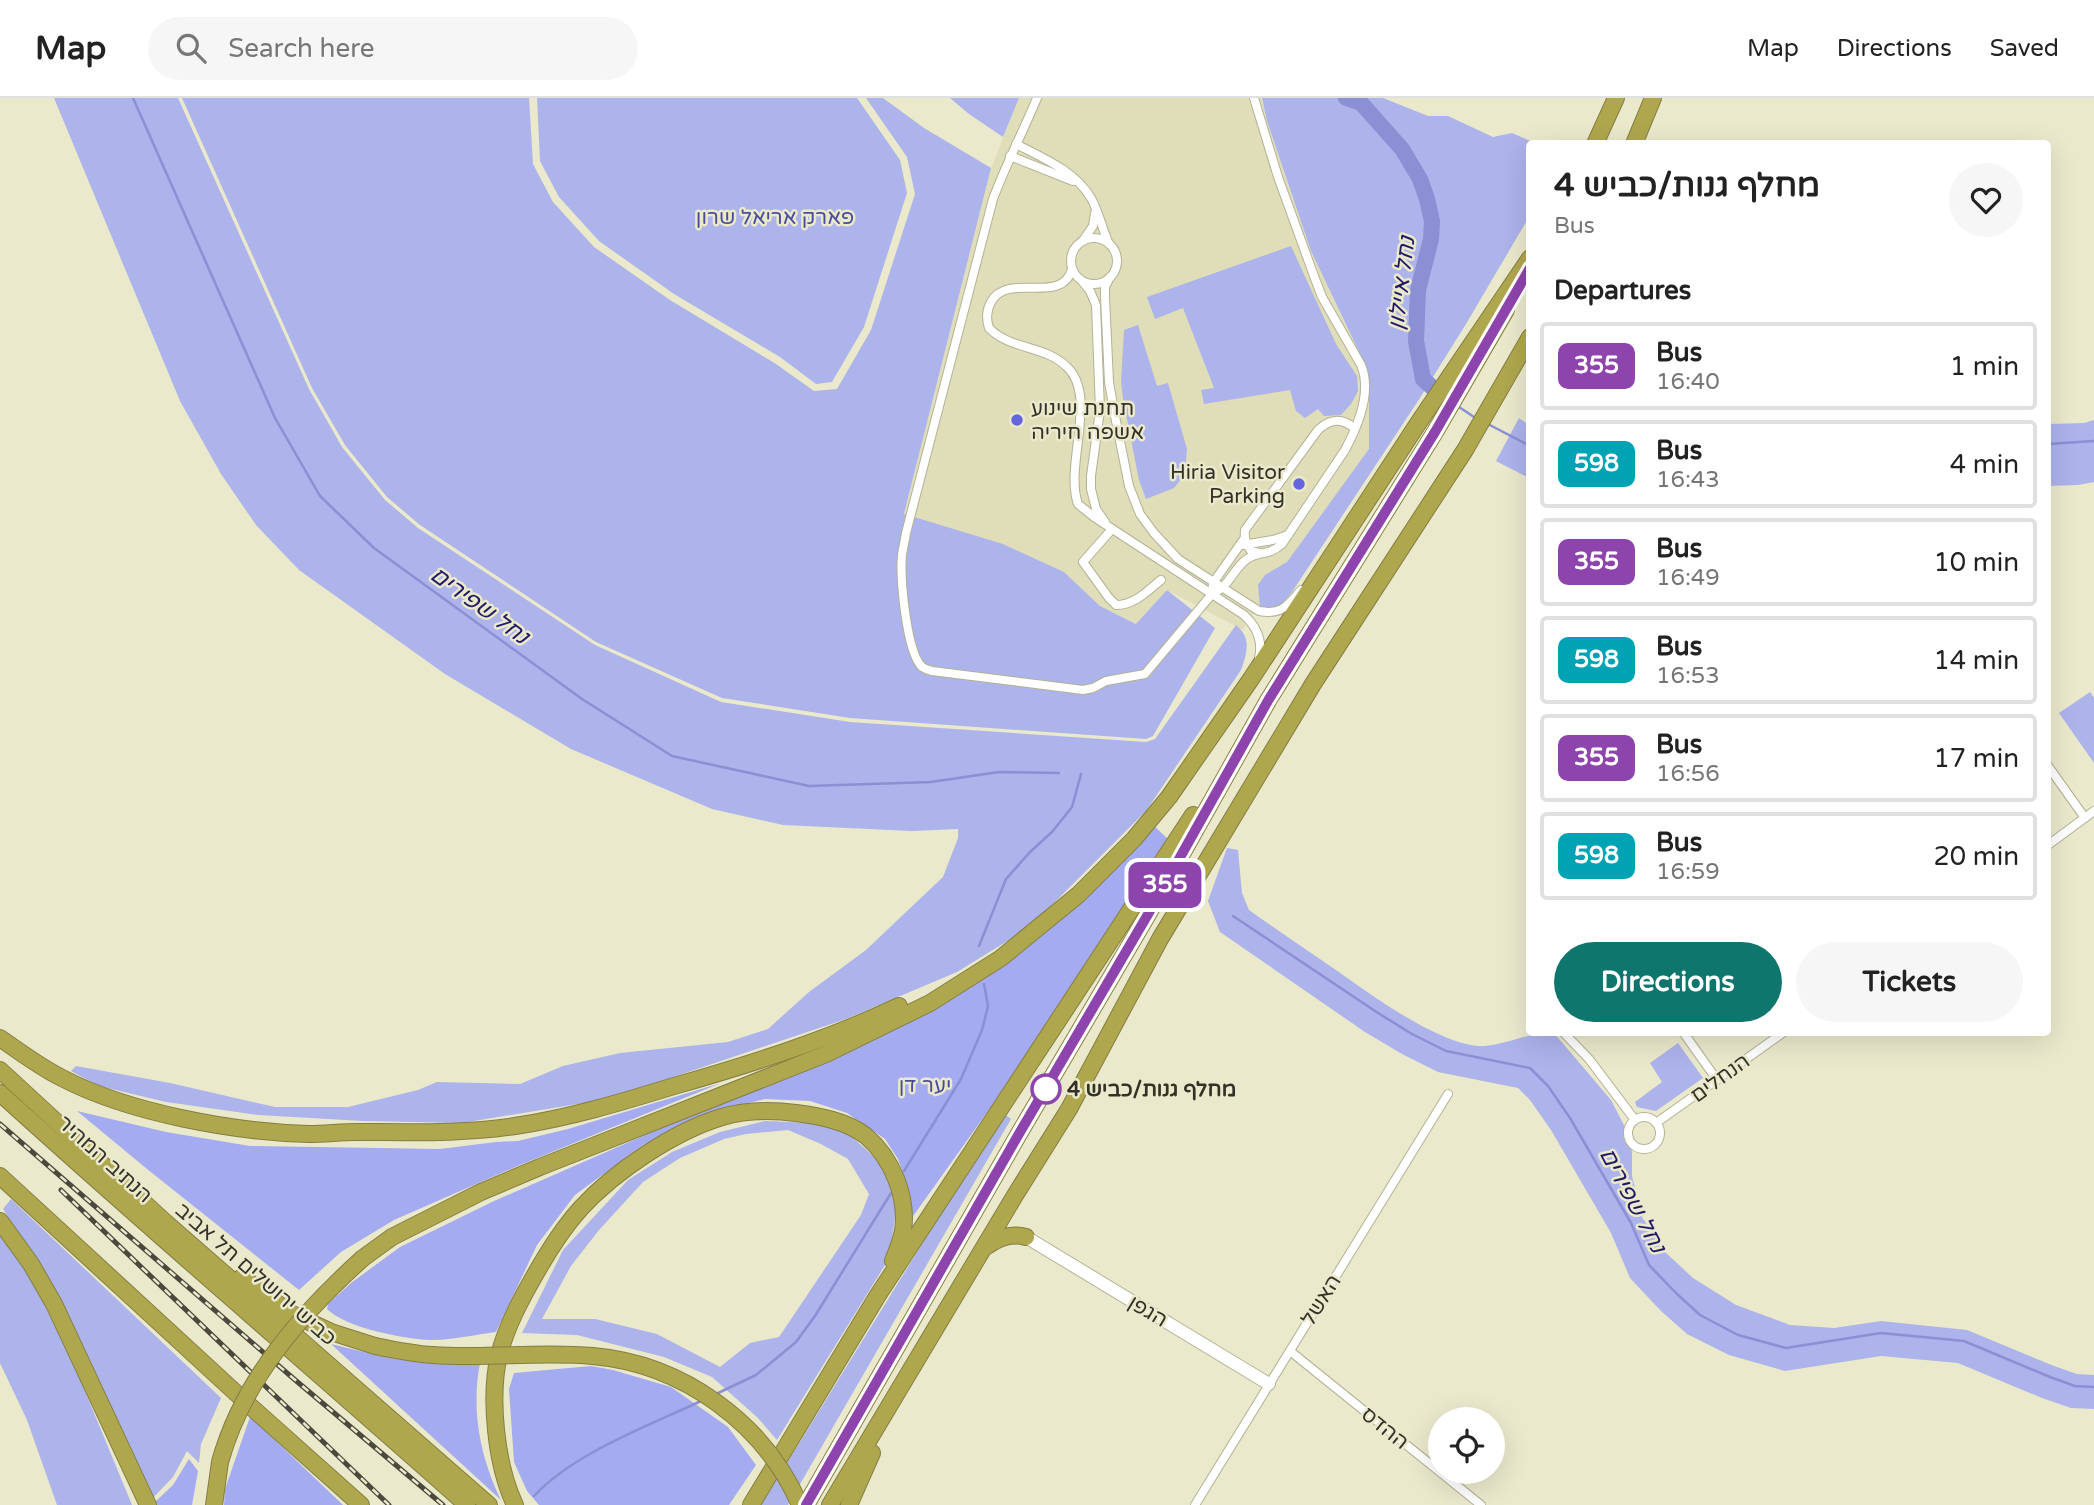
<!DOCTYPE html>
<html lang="en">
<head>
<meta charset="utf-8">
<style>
  :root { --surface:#fff; --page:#f6f6f6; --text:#222; --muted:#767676; --line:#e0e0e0; --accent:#0f766e }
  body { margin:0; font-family:"Varela Round","Noto Sans Hebrew",sans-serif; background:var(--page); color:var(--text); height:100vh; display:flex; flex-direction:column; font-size:26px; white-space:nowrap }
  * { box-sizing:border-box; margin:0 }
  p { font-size:23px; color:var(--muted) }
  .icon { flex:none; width:38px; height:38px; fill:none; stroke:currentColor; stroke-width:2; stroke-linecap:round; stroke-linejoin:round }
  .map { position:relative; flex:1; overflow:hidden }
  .side { position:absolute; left:1526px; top:42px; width:525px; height:896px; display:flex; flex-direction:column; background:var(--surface); border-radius:7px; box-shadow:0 7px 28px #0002 }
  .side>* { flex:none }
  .badge { padding:0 14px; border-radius:10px; font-size:24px; line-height:46px }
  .buttons { position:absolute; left:1428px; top:1309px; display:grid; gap:14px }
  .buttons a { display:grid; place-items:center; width:77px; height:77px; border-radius:50%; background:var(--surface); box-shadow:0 7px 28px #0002; font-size:35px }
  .map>.badge { position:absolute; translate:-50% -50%; box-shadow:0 0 0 4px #fff }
  h2 { padding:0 28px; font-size:26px; line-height:63px }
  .round { display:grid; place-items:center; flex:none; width:74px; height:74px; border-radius:37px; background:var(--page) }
  .overview { display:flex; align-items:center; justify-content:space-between; height:119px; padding:0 28px }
  h1 { font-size:33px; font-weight:700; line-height:52px }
  .button { display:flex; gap:14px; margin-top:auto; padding:14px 28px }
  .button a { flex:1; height:80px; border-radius:42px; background:var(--accent); color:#fff; font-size:28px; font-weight:700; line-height:80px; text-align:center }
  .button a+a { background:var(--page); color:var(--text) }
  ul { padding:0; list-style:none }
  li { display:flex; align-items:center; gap:21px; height:88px; margin:0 14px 10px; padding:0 14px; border:4px solid var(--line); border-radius:7px }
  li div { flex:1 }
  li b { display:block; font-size:26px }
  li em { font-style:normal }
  li .badge { min-width:77px; font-weight:700; text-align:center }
  header { display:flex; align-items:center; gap:42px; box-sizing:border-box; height:98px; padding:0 35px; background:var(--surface); border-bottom:2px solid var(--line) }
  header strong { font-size:33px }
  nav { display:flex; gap:38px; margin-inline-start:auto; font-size:24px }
  .search { width:490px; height:63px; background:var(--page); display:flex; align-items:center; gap:18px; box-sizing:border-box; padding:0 24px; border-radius:38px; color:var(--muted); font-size:26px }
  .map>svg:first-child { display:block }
</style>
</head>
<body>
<header>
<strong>Map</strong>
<div class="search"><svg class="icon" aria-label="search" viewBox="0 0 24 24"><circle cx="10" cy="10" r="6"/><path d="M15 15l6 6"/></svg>Search here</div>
<nav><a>Map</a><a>Directions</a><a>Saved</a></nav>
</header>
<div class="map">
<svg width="2094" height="1407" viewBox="0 0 2094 1407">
  <rect width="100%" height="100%" fill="#eae9cc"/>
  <!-- built -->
  <polygon fill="#e0ddb9" points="1019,0 1262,0 1267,23 1311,153 1364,264 1369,278 1369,352 1287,464 1243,532 1167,492 1137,526 1100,508 1064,474 1003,446 904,417 991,70"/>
  <!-- green -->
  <g fill="#adb3eb" fill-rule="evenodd">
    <path d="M 54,0 L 178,0 L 309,291 L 342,349 L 385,402 L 418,430 L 595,547 L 721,604 L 850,624 L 1146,644 L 1155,641 L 1236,527 C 1252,540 1247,555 1241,572 L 1146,713 L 1030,829 L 957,874 L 846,921 L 608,1001 L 462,1025 L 363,1023 L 258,1017 L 166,1004 L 99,988 L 71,973 L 76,968 L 170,985 L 275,1009 L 348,1009 L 418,992 L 437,984 L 520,986 L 563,968 L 620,955 L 728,944 L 768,931 L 809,894 L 866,852 L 943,779 L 958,740 L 958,731 L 912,733 L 783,727 L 712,711 L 571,651 L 445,576 L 299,472 L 256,427 L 221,376 L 180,303 Z"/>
    <polygon points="182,0 529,0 533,66 553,104 594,149 670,202 776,266 814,293 837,291 871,232 915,96 907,59 866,0 883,0 924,30 991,70 904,416 1003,446 1064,474 1100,508 1136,526 1167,492 1215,530 1153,638 1146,641 850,620 722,600 596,544 420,427 387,399 345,347 312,290"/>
    <polygon points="537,0 857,0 900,62 907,95 864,229 832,284 816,286 780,259 674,196 599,143 559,99 540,63"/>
    <polygon points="950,0 1019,0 1003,39 969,16"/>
    <polygon points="1262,0 1383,0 1428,18 1448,18 1493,39 1512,35 1535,45 1530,46 1529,119 1466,226 1418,303 1292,494 1280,508 1274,511 1260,509 1258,487 1265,477 1287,464 1369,351 1369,278 1364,264 1311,153 1267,23"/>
    <polygon points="1291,148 1336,246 1357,278 1358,293 1351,306 1341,317 1324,318 1318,311 1305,320 1296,313 1290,292 1204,306 1201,292 1214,290 1183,210 1155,221 1147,199"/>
    <polygon points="1138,227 1157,288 1168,285 1187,351 1185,376 1174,390 1146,401 1139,382 1123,301 1121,284 1124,232"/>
    <polygon points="1519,320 1529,327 1529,380 1496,363"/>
    <polygon points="2094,322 2094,384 2078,387 2048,388 2048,326 2084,325"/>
    <polygon points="2090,594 2094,600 2094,665 2059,615"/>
    <path d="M 1227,750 L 1238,752 L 1242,795 L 1249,812 C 1277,832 1305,851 1333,870 C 1369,895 1442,950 1485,948 C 1508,946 1530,934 1554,935 L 1611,1002 L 1626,1031 L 1632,1054 L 1632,1078 L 1642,1119 L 1665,1154 L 1693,1180 L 1736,1207 L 1790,1227 L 1834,1230 L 1881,1223 L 1967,1232 L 2054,1268 L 2077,1276 L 2094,1277 L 2094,1311 L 2071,1310 L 2042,1300 L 1958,1265 L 1881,1258 L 1785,1273 L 1729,1257 L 1687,1236 L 1661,1213 L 1630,1180 L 1611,1135 L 1551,1032 L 1530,1002 L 1518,990 L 1438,974 L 1402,956 L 1365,934 L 1220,834 L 1208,803 Z"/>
    <polygon points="1678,945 1703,980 1656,1013 1637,1009 1635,1004 1662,984 1650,965"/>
    <polygon points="1003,1015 1011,1021 788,1407 761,1407"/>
    <path d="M 765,1023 C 786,1024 827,1024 846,1034 C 852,1037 857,1044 862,1048 C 904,1083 899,1118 885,1167 L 777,1342 L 758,1320 L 712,1279 L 664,1259 L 577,1237 L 522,1235 L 563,1152 L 628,1082 L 672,1054 L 720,1034 ZM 788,1032 L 821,1046 L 848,1061 L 869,1096 L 861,1117 L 779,1239 L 750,1245 L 720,1269 L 657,1236 L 595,1221 L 542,1221 L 571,1168 L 599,1132 L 643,1084 L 680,1060 L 724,1041 L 746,1036 Z"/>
    <polygon points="11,1101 221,1300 201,1346 199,1365 187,1353 173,1379 149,1404 74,1230 51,1188 3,1111"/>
    <polygon points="0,1134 30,1178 68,1252 132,1407 57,1407 27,1322 0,1265"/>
  </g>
  <!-- forest -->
  <g fill="#a4abf0">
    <path d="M 1152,726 L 1169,742 L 1033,950 L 911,1121 L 907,1087 L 898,1061 L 885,1041 L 847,1015 L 810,1003 L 765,1001 L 723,1011 L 643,1047 L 575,1097 L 537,1147 L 496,1234 C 478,1236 447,1243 431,1242 C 404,1241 346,1230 327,1211 L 328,1206 L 351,1185 L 400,1149 L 494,1103 L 668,1027 L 790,977 L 940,904 Z"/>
    <polygon points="721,985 520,1067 394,1122 341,1154 299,1192 147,1071 77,1013 166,1034 250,1048 440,1051 496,1044 518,1043 568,1031"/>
    <path d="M 331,1246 L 385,1259 L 403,1262 L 480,1265 C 471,1312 480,1359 501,1402 Z"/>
    <polygon points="591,1268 613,1272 671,1289 728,1329 756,1367 729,1407 539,1407 527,1393 514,1364 509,1291 514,1275"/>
    <polygon points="250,1319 255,1323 343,1407 224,1407 225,1391"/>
    <polygon points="189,1361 198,1373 192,1407 157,1407 155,1404 173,1387"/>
  </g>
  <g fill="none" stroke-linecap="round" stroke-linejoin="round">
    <!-- stream -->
    <g stroke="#8a90d3" stroke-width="2.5">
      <polyline points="133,0 275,320 320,398 374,450 582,601 672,658 809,688 931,684 999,674 1059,675"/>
      <polyline points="1456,307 1477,321"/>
      <polyline points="1486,325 1530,348"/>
      <polyline points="2048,346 2094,343"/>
      <polyline points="1233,818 1378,915 1412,936 1446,953 1530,970 1548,988 1570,1020 1631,1125 1649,1167 1677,1196 1700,1217 1738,1237 1786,1250 1881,1235 1964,1243 2050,1279 2075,1288 2094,1289"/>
      <polyline points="979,848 1006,781 1030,754 1052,734 1072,709 1081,676"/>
      <polyline points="904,1073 961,981 982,932 988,908 984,886"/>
      <polyline points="716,1296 756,1277 796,1244 815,1218 891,1095"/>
      <path d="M 534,1398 C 574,1355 648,1328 701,1303"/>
    </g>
    <!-- river -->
    <polyline stroke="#8a90d3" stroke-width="16" points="1346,0 1361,5 1402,51 1420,81 1427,101 1432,123 1431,141 1418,192 1416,243 1423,281 1434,291"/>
    <defs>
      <g id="street">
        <path d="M 1037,0 C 1023,34 1006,66 993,101 L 906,435 C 905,442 903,450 902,457 C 900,479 906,553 922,569 C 925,571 928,572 932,573 L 1083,592 L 1093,590 L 1106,583 L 1145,576 L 1212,496"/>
        <path d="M 1016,46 C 1043,60 1075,73 1091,100 C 1099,114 1102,131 1109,146"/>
        <polyline points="1010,58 1073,83"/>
        <circle cx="1094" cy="163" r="23"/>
        <polyline points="1084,141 1093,128 1095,115"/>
        <path d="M 1072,171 C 1062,208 1008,173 991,204 C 986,213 986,221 989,230 C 1010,252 1044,247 1066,268 C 1099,297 1064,367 1078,406 L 1094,419 L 1244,517 C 1257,529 1263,543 1259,560"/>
        <path d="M 1110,179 L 1105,189 L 1105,199 L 1109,284 L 1114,313 L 1129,388 L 1140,416 L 1154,435 L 1178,461 L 1259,513 C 1282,517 1287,508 1301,492"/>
        <polyline points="1082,183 1090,193 1096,207 1100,312 1091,378 1091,391 1096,411 1105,424"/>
        <path d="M 1112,431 L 1083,464 L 1109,500 L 1116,507 C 1135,507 1147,493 1161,482"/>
        <path d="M 1244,441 L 1213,485 L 1212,496 C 1231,487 1232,472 1247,461 C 1260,452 1267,459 1282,446 L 1345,352 C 1358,328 1372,293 1361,267 L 1322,199 L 1314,178 L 1278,79 L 1254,0"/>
        <polyline points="1243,447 1273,442 1288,437"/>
        <path d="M 1259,455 L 1251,453 C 1246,445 1244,441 1245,432 L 1318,332 C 1330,321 1341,319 1354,330"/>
        <polyline points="2048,668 2085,720"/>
        <polyline points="2048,747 2094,713"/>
        <polyline points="1563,934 1589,961 1635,1022"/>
        <polyline points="1683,934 1717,982"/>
        <circle cx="1644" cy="1035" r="16"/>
        <polyline points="1656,1025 1784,934"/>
        <polyline points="1290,1253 1481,1407"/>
        <polyline points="1195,1407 1448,996"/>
      </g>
      <polyline id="secondary" points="1026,1139 1269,1286"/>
      <g id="highway">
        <polyline points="1595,46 1616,0"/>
        <polyline points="1634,46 1653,0"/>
        <path d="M 0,940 C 20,954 40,969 62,980 C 129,1015 234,1034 309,1036 C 325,1036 341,1034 356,1034 C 409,1034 463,1036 515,1028 C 569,1020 622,1004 674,988 C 751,966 827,942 899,908"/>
        <polyline points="0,972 165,1124 489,1407"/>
        <path d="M 0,995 C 154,1135 312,1269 467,1407"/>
        <polyline points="0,1078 249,1307 361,1407"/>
        <polyline points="0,1123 31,1166 54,1206 148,1407"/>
        <path d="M 987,1148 C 999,1139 1012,1135 1026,1139"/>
        <polyline points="363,1160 392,1139 481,1094 540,1069 826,956 930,905 1001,860 1078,797 1134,741 1169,699 1251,581 1419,324 1530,160"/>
        <polyline points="242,1179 290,1215 331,1234 375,1248"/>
        <polyline points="214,1407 220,1364"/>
        <path d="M 515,1407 C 496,1367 489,1300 499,1257 C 507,1227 521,1201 536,1175 C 549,1152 563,1130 581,1110 C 615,1073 675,1033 722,1019 C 746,1012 772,1012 796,1015 C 819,1018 847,1023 866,1038 C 892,1060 908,1099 903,1133 C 901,1143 897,1153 893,1163"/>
        <polyline points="751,1407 878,1197 1193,717"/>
        <polyline points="806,1407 1020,1034 1147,818 1269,601 1435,334 1506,212"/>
        <polyline points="830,1407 1014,1099 1069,1011 1160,841 1313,586 1465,352 1530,239"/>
        <polyline points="849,1407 872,1355"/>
      </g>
    </defs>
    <!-- street casing -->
    <use href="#street" stroke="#b3b296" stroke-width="10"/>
    <!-- secondary casing -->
    <use href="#secondary" stroke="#b3b296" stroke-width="14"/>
    <!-- highway casing -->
    <use href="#highway" stroke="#847e40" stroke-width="18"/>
    <!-- street -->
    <use href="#street" stroke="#fff" stroke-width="8"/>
    <!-- secondary -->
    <use href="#secondary" stroke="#fff" stroke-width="12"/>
    <!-- highway -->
    <use href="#highway" stroke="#afa74e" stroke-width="16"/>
    <defs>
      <g id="rail">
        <polyline points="0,1026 294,1281 443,1407"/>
        <polyline points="61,1092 389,1407"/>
      </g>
    </defs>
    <!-- rail casing -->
    <use href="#rail" stroke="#4a493c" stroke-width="5"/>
    <!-- rail -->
    <use href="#rail" stroke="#eae9cc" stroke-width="2.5" stroke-dasharray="8" stroke-linecap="butt"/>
    <defs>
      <g id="highway-bridge">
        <path d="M 375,1248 C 394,1252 414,1256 433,1257 C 486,1261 540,1253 593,1258 C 683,1266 764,1325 800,1407"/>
        <path d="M 220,1364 C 243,1281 301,1216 363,1160"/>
      </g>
    </defs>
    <!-- highway-bridge casing -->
    <use href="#highway-bridge" stroke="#847e40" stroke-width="18" stroke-linecap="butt"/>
    <!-- highway-bridge -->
    <use href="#highway-bridge" stroke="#afa74e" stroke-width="16"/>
  </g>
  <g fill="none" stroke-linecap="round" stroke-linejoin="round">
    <defs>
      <polyline id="line" points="806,1407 1020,1034 1147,818 1269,601 1435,334 1530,170"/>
    </defs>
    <!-- line casing -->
    <use href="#line" stroke="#fff" stroke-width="16"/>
    <!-- line -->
    <use href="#line" stroke="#8e44ad" stroke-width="10"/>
  </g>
  <!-- markers -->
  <g fill="#6565de" stroke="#eae9cc" stroke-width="2.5">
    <circle cx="1017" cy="322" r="7"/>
    <circle cx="1299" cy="386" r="7"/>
  </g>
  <circle fill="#fff" stroke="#8e44ad" stroke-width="3.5" cx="1046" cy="991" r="14"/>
  <g text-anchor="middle" stroke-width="5" stroke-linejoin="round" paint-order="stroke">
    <!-- park labels -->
    <g font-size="21" fill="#4a4c9d" stroke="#eae9cc">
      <text x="775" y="126">פארק אריאל שרון</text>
      <text x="925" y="994">יער דן</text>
    </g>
    <!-- poi labels -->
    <g font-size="21" fill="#333227" stroke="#eae9cc" text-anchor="start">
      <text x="1031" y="317">תחנת שינוע<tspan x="1031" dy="24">אשפה חיריה</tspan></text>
      <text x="1285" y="381" text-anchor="end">Hiria Visitor<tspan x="1285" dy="24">Parking</tspan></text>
    </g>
    <!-- street labels -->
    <g font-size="21" fill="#333227" stroke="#eae9cc">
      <text transform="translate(1720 980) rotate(-36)" y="7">הנחלים</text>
      <text transform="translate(105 1061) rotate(42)" y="7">הנתיב המהיר</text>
      <text transform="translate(256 1176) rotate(41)" y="7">כביש ירושלים תל אביב</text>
      <text transform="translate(1321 1202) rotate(-58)" y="7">האשל</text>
      <text transform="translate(1148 1213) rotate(31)" y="7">הגפן</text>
      <text transform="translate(1385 1330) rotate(39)" y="7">ההדס</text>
    </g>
    <!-- stop labels -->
    <g font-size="21" font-weight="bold" fill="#333227" stroke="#eae9cc" text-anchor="start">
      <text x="1067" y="998">מחלף גנות/כביש 4</text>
    </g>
    <!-- water labels -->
    <g font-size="23" font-style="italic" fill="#211866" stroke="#eae9cc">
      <text transform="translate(1401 185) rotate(-83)" y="8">נחל איילון</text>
      <text transform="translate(480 507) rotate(36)" y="8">נחל שפירים</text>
      <text transform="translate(1633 1102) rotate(62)" y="8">נחל שפירים</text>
    </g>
  </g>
</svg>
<div class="buttons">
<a><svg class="icon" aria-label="locate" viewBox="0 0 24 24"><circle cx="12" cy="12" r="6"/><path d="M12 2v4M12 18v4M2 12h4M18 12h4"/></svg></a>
</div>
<b class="badge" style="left:1165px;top:787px;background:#8e44ad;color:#fff">355</b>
<section class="side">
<div class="overview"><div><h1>מחלף גנות/כביש 4</h1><p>Bus</p></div><a class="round"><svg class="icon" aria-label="heart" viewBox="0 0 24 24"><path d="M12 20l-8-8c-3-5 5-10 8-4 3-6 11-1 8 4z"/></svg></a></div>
<h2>Departures</h2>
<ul>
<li><span class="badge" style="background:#8e44ad;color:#fff">355</span><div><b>Bus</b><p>16:40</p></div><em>1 min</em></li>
<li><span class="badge" style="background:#00a3b4;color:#fff">598</span><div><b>Bus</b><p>16:43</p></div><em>4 min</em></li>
<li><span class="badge" style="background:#8e44ad;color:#fff">355</span><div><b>Bus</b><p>16:49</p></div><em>10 min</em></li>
<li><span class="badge" style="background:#00a3b4;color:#fff">598</span><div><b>Bus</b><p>16:53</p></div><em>14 min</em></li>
<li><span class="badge" style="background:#8e44ad;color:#fff">355</span><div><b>Bus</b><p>16:56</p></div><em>17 min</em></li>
<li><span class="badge" style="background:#00a3b4;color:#fff">598</span><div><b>Bus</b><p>16:59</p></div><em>20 min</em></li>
</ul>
<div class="button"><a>Directions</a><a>Tickets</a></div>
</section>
</div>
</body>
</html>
